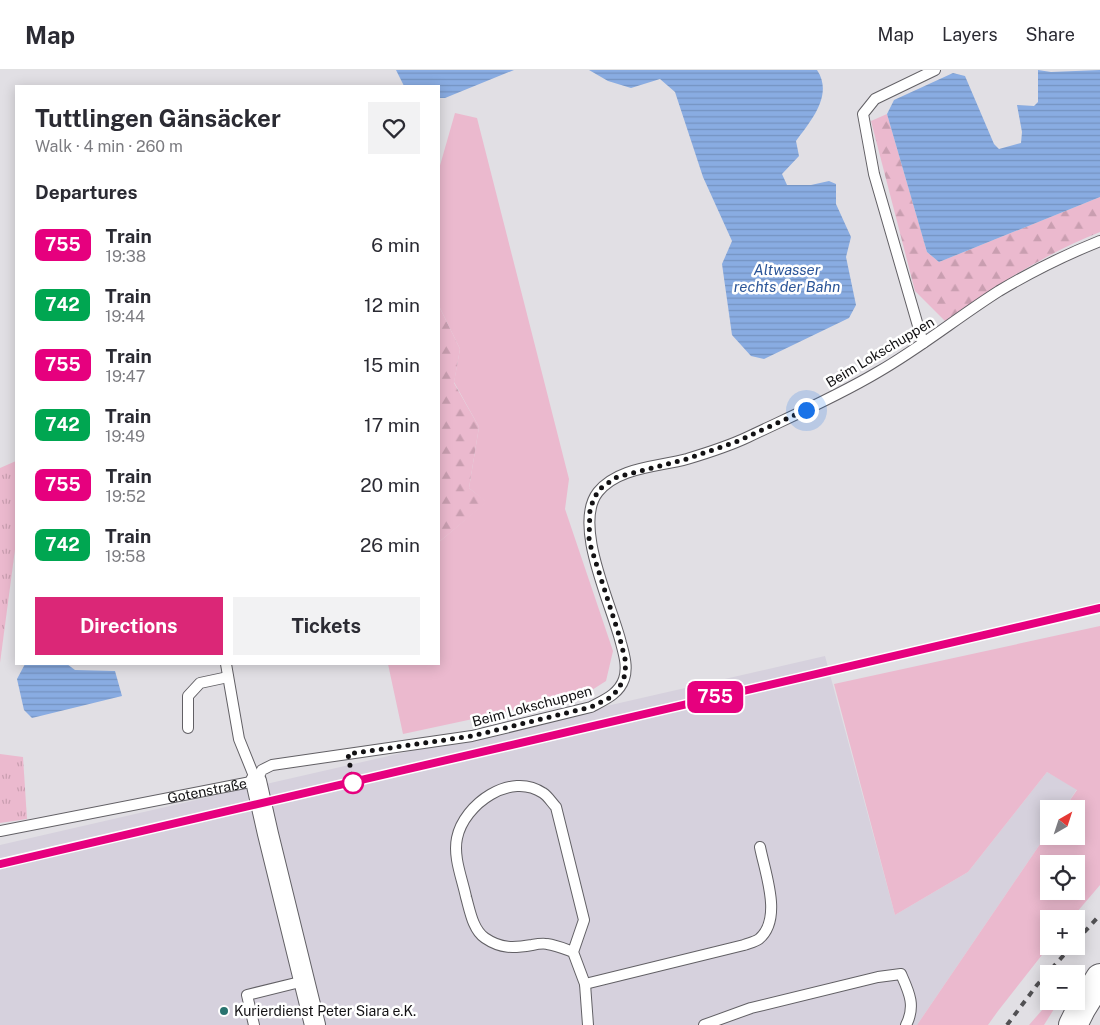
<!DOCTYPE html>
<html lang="en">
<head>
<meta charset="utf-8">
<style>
  :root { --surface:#fff; --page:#f2f2f3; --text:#2b2b33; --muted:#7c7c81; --line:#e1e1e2; --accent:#db2777 }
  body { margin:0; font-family:"Public Sans",sans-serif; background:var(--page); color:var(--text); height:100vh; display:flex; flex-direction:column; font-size:19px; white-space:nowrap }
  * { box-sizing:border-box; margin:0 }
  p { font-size:16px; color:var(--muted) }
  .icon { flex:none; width:28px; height:28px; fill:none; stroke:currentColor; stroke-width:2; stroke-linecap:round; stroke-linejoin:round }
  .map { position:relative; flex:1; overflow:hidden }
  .sheet { position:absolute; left:15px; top:15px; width:425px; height:580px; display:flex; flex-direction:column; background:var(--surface); border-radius:0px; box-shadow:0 2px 12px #0003 }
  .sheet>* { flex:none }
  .badge { padding:0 10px; border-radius:8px; font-size:18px; line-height:32px }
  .needle { width:32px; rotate:39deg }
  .buttons { position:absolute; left:1040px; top:730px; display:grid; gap:10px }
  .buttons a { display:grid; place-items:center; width:45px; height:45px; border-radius:0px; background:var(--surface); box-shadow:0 2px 12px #0003; font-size:25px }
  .you { position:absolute; width:25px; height:25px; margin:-12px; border:4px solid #fff; border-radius:50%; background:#1a73e8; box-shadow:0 0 0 8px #1a73e833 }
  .map>.badge { position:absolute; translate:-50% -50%; box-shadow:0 0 0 2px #fff }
  h2 { padding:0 20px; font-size:19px; line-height:45px }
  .round { display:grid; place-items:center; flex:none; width:52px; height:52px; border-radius:0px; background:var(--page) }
  .headline { display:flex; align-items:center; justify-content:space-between; height:85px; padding:0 20px }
  h1 { font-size:24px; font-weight:700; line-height:38px }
  .action { display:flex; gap:10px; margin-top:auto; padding:10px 20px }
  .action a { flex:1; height:58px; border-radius:0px; background:var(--accent); color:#fff; font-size:20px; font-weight:700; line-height:58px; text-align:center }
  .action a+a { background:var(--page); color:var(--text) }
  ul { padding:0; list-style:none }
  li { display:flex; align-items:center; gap:15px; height:60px; padding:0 20px }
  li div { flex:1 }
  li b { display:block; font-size:19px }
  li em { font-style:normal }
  li .badge { min-width:55px; font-weight:700; text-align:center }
  header { display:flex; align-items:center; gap:30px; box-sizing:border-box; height:70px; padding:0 25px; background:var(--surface); border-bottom:1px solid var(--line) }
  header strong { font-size:24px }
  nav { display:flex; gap:28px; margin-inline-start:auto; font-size:18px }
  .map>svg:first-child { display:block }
</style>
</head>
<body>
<header>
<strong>Map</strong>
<nav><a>Map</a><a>Layers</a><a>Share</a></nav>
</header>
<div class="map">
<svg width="1100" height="955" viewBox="0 0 1100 955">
  <defs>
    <pattern id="forest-firs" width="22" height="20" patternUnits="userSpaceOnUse" patternTransform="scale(1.25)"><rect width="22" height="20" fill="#ebb9ce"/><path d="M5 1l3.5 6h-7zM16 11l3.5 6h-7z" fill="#c99eb0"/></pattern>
    <pattern id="park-tufts" width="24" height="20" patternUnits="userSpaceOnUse" patternTransform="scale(1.25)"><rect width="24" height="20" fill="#ebb9ce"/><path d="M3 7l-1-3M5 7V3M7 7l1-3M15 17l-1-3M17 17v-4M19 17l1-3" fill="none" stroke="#c99eb0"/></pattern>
    <pattern id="water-rules" width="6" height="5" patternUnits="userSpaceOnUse" patternTransform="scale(1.25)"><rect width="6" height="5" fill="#89ace2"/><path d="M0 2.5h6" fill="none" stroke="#7593c1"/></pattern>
  </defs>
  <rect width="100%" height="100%" fill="#e1dfe4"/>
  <!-- built -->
  <polygon fill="#d6d1dd" points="825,586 895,845 968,802 1047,702 1077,719 1064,739 1049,739 1049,761 917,955 0,955 0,775"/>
  <!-- grass -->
  <g fill="#ebb9ce" fill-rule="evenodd">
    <polygon points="455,43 477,48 569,409 565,439 613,581 606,611 584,625 403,664 388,594 439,594 439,472 486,432 469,418 479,357 454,312 460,279 439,236 439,99"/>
    <path d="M 1100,556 L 1100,815 L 1071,849 L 1049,849 L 1049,876 L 998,941 L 988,955 L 917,955 L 1049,761 L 1049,766 L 1076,766 L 1076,739 L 1064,739 L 1077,720 L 1047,702 L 968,802 L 895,845 L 834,614 ZM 1049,794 L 1076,794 L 1076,821 L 1049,821 Z"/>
    <polygon points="1050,931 1059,931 1044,955 1029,955"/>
  </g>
  <!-- forest -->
  <g fill="url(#forest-firs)">
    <path d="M 887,44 L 927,182 L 939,192 L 1100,127 L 1100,162 C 1044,184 994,217 945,251 L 915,221 L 871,51 Z"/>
    <polygon points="439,236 460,279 454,313 479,357 469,418 487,432 439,472"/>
  </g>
  <!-- park -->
  <g fill="url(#park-tufts)">
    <polygon points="16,391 16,472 0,593 0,398"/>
    <polygon points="0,684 23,687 27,749 0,753"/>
  </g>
  <!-- water -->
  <g fill="url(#water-rules)">
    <polygon points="396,0 514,0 445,28 439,28 439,16 404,16"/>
    <path d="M 589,0 L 817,0 C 834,25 810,52 796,71 L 799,86 L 782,104 L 787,115 L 811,115 L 829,111 L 836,114 L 836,134 L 851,167 L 846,187 L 856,235 L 849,248 L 764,289 L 751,286 L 732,265 L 722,194 L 732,171 L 703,107 L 675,22 L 660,9 L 631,18 L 608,11 Z"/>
    <polygon points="1038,0 1051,2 1100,0 1100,127 939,192 927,182 887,44 894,30 953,3 965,6 994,74 999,79 1021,73 1022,62 1017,35 1034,36 1038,32"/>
    <polygon points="25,594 67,594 75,600 115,601 122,626 32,648 24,640 17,609"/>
  </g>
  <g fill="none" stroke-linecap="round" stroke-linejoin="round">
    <defs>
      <g id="service">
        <polyline points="923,273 874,104 863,44 875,29 935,0"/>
        <polyline points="226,594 239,669 256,711"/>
        <polyline points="188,658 188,626 200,613 228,607"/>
        <path d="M 256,711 L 262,700 L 272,695 L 472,666 L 591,637 C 604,630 619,624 624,609 C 628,597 624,584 621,573 C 612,535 572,455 598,422 C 618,397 658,397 687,389 C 707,383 729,376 748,367 C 792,346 836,327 878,302 C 920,278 958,247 999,221 C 1031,202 1065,185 1100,171"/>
        <path id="s1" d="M 0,761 L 256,711"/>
        <path d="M 573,882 C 565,879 556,875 547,874 C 543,873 537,874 532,875 C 514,878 501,879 485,868 C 473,860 470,841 466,827 C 462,808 453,787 457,768 C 464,734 511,701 543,723 C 548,726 552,733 556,737 L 584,850 L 573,882 L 585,914 L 588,955"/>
        <path d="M 585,914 L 744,875 C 749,873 755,872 759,869 C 783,849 765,803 760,777"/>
        <polyline points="254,955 247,925 304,911"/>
        <path d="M 704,955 L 751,938 L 878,907 L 901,904 C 909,922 916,936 906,955"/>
      </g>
      <polyline id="minor" points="256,711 268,764 315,955"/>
      <polyline id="primary" points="1073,955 1081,939 1100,908"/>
    </defs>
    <!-- service casing -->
    <use href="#service" stroke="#626065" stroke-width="12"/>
    <!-- minor casing -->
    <use href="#minor" stroke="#626065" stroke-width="22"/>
    <!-- primary casing -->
    <use href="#primary" stroke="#626065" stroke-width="30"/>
    <!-- service -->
    <use href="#service" stroke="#fff" stroke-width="10"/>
    <!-- minor -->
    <use href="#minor" stroke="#fff" stroke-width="20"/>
    <!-- primary -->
    <use href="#primary" stroke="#fff" stroke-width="28"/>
    <!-- rail -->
    <g stroke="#515053" stroke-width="4" stroke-dasharray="6 6" stroke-linecap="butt">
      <polyline points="0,794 1100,538"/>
      <polyline points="1076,871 1100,845"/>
      <polyline points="1007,955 1037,915 1072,876"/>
    </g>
  </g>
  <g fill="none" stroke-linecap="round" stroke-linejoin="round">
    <defs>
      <polyline id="line" points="0,794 1100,538"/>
    </defs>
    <!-- line casing -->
    <use href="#line" stroke="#fff" stroke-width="11"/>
    <!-- line -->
    <use href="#line" stroke="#e6007e" stroke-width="8"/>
    <!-- walk -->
    <polyline stroke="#131214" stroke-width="5" stroke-dasharray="0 9" points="353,713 348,684 472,666 591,637 609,628 618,620 624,608 626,593 619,565 589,471 590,438 596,425 602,417 617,407 687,389 738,371 806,340"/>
  </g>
  <!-- markers -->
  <circle fill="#fff" stroke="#e6007e" stroke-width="2.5" cx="353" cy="713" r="10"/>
  <circle fill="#29736f" stroke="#fff" stroke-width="2" cx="224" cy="941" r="5"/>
  <g text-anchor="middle" stroke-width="5" stroke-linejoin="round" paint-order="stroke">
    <!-- street labels -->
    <g font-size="14" fill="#131214" stroke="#fff">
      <text transform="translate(880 282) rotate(-31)" y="5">Beim Lokschuppen</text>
      <text transform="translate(532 636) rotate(-15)" y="5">Beim Lokschuppen</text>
      <text dy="5" stroke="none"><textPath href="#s1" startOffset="211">Gotenstraße</textPath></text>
    </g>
    <!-- poi labels -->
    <g font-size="14" fill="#131214" stroke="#fff" text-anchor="start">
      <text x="234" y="946">Kurierdienst Peter Siara e.K.</text>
    </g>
    <!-- water labels -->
    <g font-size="15" font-style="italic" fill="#2b5598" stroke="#fff">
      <text x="787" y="205">Altwasser<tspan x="787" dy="17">rechts der Bahn</tspan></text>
    </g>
  </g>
</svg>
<div class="buttons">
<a><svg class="needle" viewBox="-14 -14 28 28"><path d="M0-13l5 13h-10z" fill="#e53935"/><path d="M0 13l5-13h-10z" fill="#7c7c81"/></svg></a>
<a><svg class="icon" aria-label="locate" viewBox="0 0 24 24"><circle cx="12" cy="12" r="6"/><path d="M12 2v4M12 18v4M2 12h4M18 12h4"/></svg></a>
<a>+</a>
<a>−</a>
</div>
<div class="you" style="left:806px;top:340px"></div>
<b class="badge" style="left:715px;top:627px;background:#e6007e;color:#fff">755</b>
<section class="sheet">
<div class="headline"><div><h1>Tuttlingen Gänsäcker</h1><p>Walk · 4 min · 260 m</p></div><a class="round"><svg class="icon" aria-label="heart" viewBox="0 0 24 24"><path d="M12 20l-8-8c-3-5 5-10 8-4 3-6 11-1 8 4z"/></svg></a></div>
<h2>Departures</h2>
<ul>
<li><span class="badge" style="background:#e6007e;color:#fff">755</span><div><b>Train</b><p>19:38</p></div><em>6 min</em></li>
<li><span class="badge" style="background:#00a651;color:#fff">742</span><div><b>Train</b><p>19:44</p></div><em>12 min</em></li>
<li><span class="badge" style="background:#e6007e;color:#fff">755</span><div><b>Train</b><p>19:47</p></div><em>15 min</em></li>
<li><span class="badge" style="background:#00a651;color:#fff">742</span><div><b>Train</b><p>19:49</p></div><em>17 min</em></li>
<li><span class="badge" style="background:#e6007e;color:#fff">755</span><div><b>Train</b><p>19:52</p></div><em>20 min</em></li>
<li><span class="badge" style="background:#00a651;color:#fff">742</span><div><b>Train</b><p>19:58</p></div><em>26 min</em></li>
</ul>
<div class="action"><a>Directions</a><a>Tickets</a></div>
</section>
</div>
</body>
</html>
